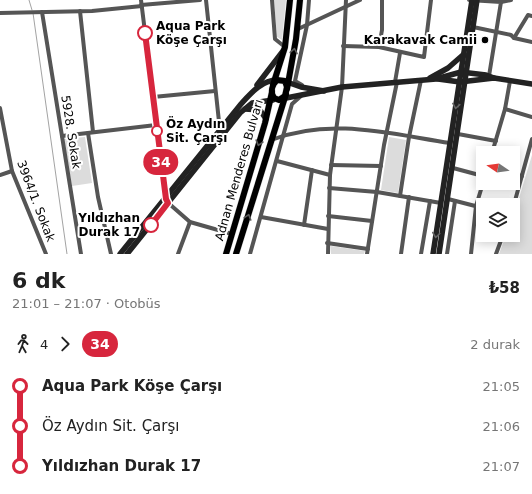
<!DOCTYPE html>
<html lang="tr">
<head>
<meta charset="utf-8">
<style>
  :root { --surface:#fff; --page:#f2f2f2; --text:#222; --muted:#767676 }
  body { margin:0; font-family:"DejaVu Sans",sans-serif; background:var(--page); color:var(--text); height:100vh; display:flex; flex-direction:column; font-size:15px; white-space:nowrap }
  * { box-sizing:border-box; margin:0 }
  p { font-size:13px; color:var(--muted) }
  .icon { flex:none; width:22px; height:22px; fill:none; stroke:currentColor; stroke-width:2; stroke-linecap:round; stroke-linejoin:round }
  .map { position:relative; height:254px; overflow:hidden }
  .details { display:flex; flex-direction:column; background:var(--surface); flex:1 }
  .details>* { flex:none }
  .badge { padding:0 8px; border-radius:13px; font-size:14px; line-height:26px }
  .needle { width:26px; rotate:283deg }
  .buttons { position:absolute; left:476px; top:146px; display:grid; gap:8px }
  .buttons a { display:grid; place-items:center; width:44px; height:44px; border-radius:0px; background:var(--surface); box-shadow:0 2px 10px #0003; font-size:20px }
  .map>.badge { position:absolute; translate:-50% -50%; box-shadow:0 0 0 2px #fff }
  .legs { display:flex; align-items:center; gap:6px; height:44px; padding:0 12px; font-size:13px }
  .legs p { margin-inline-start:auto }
  .summary { display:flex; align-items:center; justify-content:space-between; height:68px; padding:0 12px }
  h1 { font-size:22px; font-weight:700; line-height:30px }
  ul { padding:0 12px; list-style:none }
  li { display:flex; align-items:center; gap:14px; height:40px; font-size:15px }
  li i { display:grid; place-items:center; width:6px; height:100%; margin:0 5px; background:currentColor }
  li i::after { content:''; width:10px; height:10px; margin:-5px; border:3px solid; border-radius:50%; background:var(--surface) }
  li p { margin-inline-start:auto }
  li:first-child i { background:linear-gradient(#0000 50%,currentColor 0) }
  li:last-child i { background:linear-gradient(currentColor 50%,#0000 0) }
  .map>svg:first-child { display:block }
</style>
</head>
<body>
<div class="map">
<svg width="532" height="254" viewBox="0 0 532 254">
  <rect width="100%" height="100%" fill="#fff"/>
  <!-- green -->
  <g fill="#dcdcdc">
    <polygon points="274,0 286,0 282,40 277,37"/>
    <polygon points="85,137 92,183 72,186 64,139"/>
    <polygon points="389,137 406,140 398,193 381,190"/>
    <polygon points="532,155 532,254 499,254 506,235 513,235 513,218"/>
    <polygon points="331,246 365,251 364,254 331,254"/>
  </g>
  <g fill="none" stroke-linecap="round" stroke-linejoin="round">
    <!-- stream -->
    <g stroke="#a3a3a3" stroke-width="1">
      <polyline points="29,0 32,10"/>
      <polyline points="33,13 67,254"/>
    </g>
    <defs>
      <g id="primary">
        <path d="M 277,80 L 285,81 L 287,87 L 285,96 L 279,100 L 274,98 C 270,92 272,85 277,80 Z"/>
        <polyline points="273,85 285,47 290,0"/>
        <polyline points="287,89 296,39 300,0"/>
        <polyline points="226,254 265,123 272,92"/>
        <polyline points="236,254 286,94"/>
      </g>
    </defs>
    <!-- primary casing -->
    <use href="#primary" stroke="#dbdbdb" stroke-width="7"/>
    <!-- street -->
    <g stroke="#555" stroke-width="4">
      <polyline points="141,0 166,201 190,222 232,234"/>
      <polyline points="206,0 220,131"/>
      <polyline points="272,0 275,39 285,47"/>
      <polyline points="469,0 501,2 489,76"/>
      <polyline points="501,0 501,2 511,0"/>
      <polyline points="141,5 200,0"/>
      <polyline points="80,11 93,132"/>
      <polyline points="42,12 81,254"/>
      <polyline points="0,13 92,11 142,6"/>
      <polyline points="473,27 511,35 514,38 532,42"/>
      <polyline points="298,29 360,0"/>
      <polyline points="514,38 528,15 532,16"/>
      <polyline points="343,46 379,47 424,57 431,0"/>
      <polyline points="379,47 382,30 382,0"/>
      <polyline points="395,82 400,53"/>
      <polyline points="302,85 295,81 307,25 309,0"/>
      <polyline points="153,97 215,91"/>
      <polyline points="0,108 12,171 46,254"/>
      <polyline points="505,109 532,117"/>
      <polyline points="88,133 98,197 111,254"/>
      <polyline points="458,134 496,141"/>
      <polyline points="62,136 156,125"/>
      <path d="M 271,140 C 331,117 390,134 450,143"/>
      <polyline points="492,153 505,109 510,81"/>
      <polyline points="277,161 330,175"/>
      <polyline points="331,165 381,166"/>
      <polyline points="453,168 483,176"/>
      <polyline points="513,174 522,176"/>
      <polyline points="0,175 12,171"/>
      <polyline points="329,188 377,192 441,203"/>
      <polyline points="400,196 409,137 421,80"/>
      <polyline points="448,199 483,208"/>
      <polyline points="513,208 532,139"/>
      <polyline points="328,216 372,221"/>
      <polyline points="261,217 328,229"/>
      <polyline points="304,225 312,170"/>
      <polyline points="327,243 368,249"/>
      <polyline points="178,254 190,222"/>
      <polyline points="250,254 292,104 301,96"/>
      <polyline points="328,254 330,175 342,87 346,0"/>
      <polyline points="367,254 384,145 397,82"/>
      <polyline points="401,254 409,197"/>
      <polyline points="421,254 430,201"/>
      <polyline points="447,254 455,201"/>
      <polyline points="471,254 476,206 483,183"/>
      <polyline points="496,254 503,235"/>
    </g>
    <!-- secondary -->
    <g stroke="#222" stroke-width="5.5">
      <polyline points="430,78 448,68 464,54"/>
      <polyline points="438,79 460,82 494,78 532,84"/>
      <polyline points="284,81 301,87 324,91"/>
      <polyline points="257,85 283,51"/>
      <polyline points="281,99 342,87 436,79 461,72 486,75 494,78"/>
      <polyline points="245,109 260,110 266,119"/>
      <path d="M 120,254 L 241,104 C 251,93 262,80 277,80"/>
      <polyline points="127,254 240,113 252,103 273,100"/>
      <polyline points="433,254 472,0"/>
      <polyline points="439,254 477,0"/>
    </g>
    <!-- primary -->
    <use href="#primary" stroke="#000" stroke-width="6"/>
  </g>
  <!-- one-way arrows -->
  <defs><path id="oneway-chevron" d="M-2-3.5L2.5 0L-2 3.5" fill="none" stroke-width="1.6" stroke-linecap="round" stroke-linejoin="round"/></defs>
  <g stroke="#595959">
    <use href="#oneway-chevron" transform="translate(294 51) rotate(-80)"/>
    <use href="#oneway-chevron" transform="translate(259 143) rotate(106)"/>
    <use href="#oneway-chevron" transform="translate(248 217) rotate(-73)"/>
  </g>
  <g stroke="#646464">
    <use href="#oneway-chevron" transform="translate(456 106) rotate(99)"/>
    <use href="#oneway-chevron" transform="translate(436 235) rotate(98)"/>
  </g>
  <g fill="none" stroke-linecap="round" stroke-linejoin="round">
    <defs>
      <polyline id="line-1" points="145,33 166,199 168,203 151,225"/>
    </defs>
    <!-- line-1 casing -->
    <use href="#line-1" stroke="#fff" stroke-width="9"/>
    <!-- line-1 -->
    <use href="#line-1" stroke="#d7263d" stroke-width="6"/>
  </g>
  <!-- markers -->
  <g fill="#fff" stroke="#d7263d" stroke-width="2">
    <circle cx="145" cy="33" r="7"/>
    <circle cx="157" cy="131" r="5"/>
    <circle cx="151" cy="225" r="7"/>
  </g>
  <circle fill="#000" stroke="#fff" stroke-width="1.5" cx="485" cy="40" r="4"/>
  <g text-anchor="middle" stroke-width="4" stroke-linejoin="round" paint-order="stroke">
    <!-- stop labels -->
    <g font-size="12" font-weight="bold" fill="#000" stroke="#fff" text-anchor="start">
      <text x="156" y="30">Aqua Park<tspan x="156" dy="14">Köşe Çarşı</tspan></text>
      <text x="166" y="128">Öz Aydın<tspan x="166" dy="14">Sit. Çarşı</tspan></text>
      <text x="140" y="222" text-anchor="end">Yıldızhan<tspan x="140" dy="14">Durak 17</tspan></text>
    </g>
    <!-- poi labels -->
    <g font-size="12" font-weight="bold" fill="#000" stroke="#fff" text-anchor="end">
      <text x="477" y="44">Karakavak Camii</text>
    </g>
    <!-- street labels -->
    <g font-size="12" fill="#000" stroke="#fff">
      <text transform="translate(71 132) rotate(81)" y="4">5928. Sokak</text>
      <text transform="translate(239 170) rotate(-74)" y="4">Adnan Menderes Bulvarı</text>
      <text transform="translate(36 201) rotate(69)" y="4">3964/1. Sokak</text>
    </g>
  </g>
</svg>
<div class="buttons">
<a><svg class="needle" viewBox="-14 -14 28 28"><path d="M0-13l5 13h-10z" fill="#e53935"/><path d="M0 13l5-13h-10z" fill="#767676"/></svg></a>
<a><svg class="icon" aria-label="layers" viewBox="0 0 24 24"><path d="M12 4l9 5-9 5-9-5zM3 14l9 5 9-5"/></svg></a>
</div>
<b class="badge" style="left:161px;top:162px;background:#d7263d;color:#fff">34</b>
</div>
<section class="details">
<div class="summary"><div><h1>6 dk</h1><p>21:01 – 21:07 · Otobüs</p></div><b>₺58</b></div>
<div class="legs"><svg class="icon" aria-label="walk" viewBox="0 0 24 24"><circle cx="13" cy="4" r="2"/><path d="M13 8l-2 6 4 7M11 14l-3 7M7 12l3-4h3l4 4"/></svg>4<svg class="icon" aria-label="forward" viewBox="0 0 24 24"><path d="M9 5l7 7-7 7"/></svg><b class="badge" style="background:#d7263d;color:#fff">34</b><p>2 durak</p></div>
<ul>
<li><i style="color:#d7263d"></i><b>Aqua Park Köşe Çarşı</b><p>21:05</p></li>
<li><i style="color:#d7263d"></i><span>Öz Aydın Sit. Çarşı</span><p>21:06</p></li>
<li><i style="color:#d7263d"></i><b>Yıldızhan Durak 17</b><p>21:07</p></li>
</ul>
</section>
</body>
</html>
